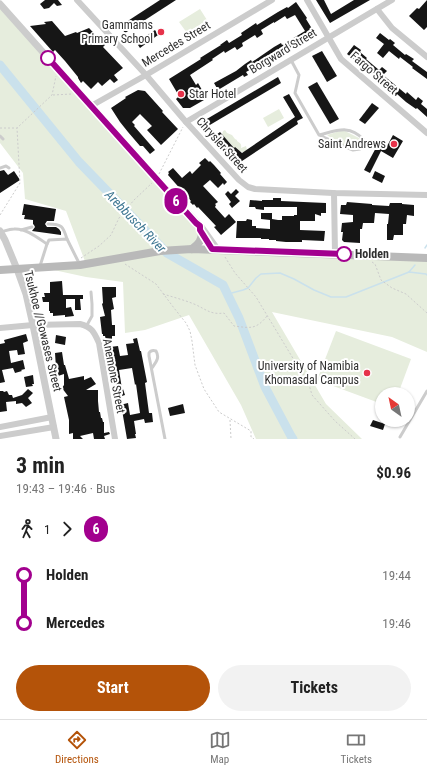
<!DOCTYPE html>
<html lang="en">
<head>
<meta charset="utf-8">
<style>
  :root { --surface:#fff; --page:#f2f2f2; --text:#222; --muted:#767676; --line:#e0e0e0; --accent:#b45309 }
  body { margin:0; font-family:"Roboto Condensed",sans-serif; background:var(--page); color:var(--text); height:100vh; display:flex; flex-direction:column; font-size:15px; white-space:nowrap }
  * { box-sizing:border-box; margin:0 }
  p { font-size:13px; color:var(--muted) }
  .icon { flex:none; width:22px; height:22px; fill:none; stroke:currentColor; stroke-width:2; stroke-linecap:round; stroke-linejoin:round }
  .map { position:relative; height:439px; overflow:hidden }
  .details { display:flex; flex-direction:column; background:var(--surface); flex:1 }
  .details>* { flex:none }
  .badge { padding:0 8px; border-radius:13px; font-size:14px; line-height:26px }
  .needle { width:26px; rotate:327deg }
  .controls { position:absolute; left:375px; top:387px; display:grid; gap:8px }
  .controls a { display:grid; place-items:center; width:40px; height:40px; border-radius:50%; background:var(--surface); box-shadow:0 1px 3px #0004; font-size:20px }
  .map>.badge { position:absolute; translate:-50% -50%; box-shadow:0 0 0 2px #fff }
  .legs { display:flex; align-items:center; gap:6px; height:44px; padding:0 16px; font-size:13px }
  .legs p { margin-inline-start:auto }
  .summary { display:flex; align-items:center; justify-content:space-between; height:68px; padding:0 16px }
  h1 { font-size:22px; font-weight:700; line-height:30px }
  .cta { display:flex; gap:8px; margin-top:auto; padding:8px 16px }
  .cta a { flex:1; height:46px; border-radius:24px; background:var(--accent); color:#fff; font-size:16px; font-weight:700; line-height:46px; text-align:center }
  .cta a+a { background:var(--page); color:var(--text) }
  ul { padding:0 16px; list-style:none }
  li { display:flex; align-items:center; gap:14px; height:48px; font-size:15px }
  li i { display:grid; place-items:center; width:6px; height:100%; margin:0 5px; background:currentColor }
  li i::after { content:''; width:10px; height:10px; margin:-5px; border:3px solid; border-radius:50%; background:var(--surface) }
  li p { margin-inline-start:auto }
  li:first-child i { background:linear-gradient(#0000 50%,currentColor 0) }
  li:last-child i { background:linear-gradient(currentColor 50%,#0000 0) }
  .menu { display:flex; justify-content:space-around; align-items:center; height:56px; border-top:1px solid var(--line); background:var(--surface); font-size:11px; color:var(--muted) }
  .menu a { display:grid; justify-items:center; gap:2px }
  .menu .on { color:var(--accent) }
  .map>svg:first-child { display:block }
</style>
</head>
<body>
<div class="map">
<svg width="427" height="439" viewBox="0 0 427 439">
  <rect width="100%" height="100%" fill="#fff"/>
  <!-- green -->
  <g fill="#e6eddd">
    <polygon points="0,4 200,226 197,246 427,258 427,352 392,337 272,312 326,404 362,439 256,439 241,405 189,315 145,330 125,333 123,282 86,277 40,267 86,264 66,211 25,199 23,173 0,143"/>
    <polygon points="200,9 207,20 187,33 179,22"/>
    <polygon points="279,109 284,118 268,127 263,118"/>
    <path d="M 225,130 L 227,133 L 232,135 L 235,139 L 237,140 L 237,141 C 240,143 242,144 241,148 L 246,146 L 247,150 L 244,152 L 235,151 L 231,144 L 222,135 L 223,131 Z"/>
    <path d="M 343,130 L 361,139 L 363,142 L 359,150 C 347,149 337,142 327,135 Z"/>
    <polygon points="336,331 411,359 398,394 382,394 382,404 317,380"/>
  </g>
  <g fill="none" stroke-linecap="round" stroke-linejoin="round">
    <!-- stream -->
    <g stroke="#cae1ec" stroke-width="1.5">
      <polyline points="425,248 427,245"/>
      <polyline points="409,272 415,265"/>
      <polyline points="228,294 243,290 248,288 256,278 261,274 280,273 294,279 314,290 331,297 346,297 409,272 426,274 427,275"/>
    </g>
    <!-- river -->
    <polyline stroke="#cae1ec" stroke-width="9" points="0,65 79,162 167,253 223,285 239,318 265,387 291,436 293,439"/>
  </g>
  <!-- building -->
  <g fill="#161616">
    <polygon points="45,0 58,0 62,5 57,6 54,3 49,8 44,9 40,4"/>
    <polygon points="160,0 176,0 125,33 120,26"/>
    <polygon points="316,0 324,0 331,14 354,0 370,0 330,23"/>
    <polygon points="427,0 427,27 424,30 409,16 417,8 419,9"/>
    <polygon points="296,2 307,18 306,19 314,32 290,48 290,47 275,55 276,55 259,65 246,72 248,75 244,77 243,75 218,90 214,83 236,71 245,64 251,60 252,62 274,47 281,43 282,45 305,31 295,15 287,19 285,16 274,23 274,22 261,30 263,34 257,38 255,35 242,43 243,46 237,50 235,47 225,53 224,51 212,59 213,60 190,75 196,85 198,83 202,90 199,91 204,100 190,108 183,108 176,99 179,96 169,79 201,59 200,58 208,53 221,45 220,45 227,40 229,43 242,35 241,33 256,23 257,25 278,12 287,7 288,8"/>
    <polygon points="52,21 65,36 76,32 77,33 89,28 105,45 103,47 123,68 114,75 118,80 114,83 110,79 102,86 98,82 91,89 83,81 81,83 78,78 78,77 65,61 55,50 53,52 30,26 46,24 44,22"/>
    <polygon points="155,30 158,35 140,48 136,42"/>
    <polygon points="380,33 389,40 390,39 395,43 393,45 405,55 406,54 414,59 412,61 427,72 427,79 412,68 413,67 400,57 399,59 389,51 383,58 377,53 384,44 376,38"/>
    <polygon points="354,45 361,50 360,52 367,58 366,59 379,70 382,67 387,71 383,75 406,94 407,92 416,100 418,97 423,101 421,104 427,109 427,117 417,108 416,109 406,102 397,94 396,96 393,94 394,93 383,83 384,82 362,65 360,66 355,62 356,61 347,54"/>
    <polygon points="322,51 337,76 327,82 312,56"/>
    <polygon points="278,77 281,83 203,129 200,123"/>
    <polygon points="317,82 339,119 330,124 308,87"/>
    <polygon points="138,90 145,91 163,111 162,112 178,129 161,145 147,130 152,126 140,114 132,122 135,125 134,126 155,150 150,154 143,146 140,146 128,132 120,122 111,108 126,98 125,97"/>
    <polygon points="289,94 303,118 297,121 298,124 236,165 231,157 229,158 226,155 226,154 212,138 220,132 234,148 235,147 242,153 295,117 283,97"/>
    <polygon points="372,103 379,108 365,124 359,120"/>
    <polygon points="393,135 403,141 393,158 381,151 370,173 364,170 378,144 386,148"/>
    <polygon points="205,158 209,162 210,161 214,165 221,173 220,174 227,182 224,185 223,183 218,188 210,180 203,186 218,202 215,204 216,205 215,207 225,218 229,214 236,222 221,235 214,227 216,226 198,207 197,208 194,204 193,205 190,202 191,201 183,192 168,175 169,173 168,172 173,168 182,178 190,171 192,174 201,165 199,163"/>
    <polygon points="4,170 8,175 14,171 20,180 0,193 0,171"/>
    <polygon points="375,171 385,176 382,183 372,178"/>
    <polygon points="236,189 239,192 235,196 240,201 232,208 229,204 231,202 225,194 228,191 231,194"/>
    <polygon points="273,198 281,198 281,201 326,203 326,213 321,213 321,216 315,214 315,221 300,221 300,230 325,231 324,241 302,240 302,242 286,242 276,241 276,240 269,240 269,239 261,239 261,238 236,238 237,221 246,221 247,219 252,220 252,226 256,226 256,228 270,229 270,220 261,219 261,213 272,213 272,219 278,220 282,220 282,216 294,216 294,215 297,215 297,207 264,207 264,210 256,209 255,207 249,207 250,200 262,201 262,200 273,200"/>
    <polygon points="347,202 372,204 372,205 389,206 390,203 402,203 402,204 414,205 414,216 407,215 406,224 403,224 403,235 394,235 393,240 387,240 387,224 388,224 389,214 375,213 374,223 363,223 362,229 360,229 360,243 344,242 342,240 343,232 341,232 342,223 353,222 353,215 340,214 341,205 346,205"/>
    <polygon points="24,204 56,209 54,221 47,221 45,224 47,227 56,227 59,229 61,232 61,235 32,231 35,227 34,225 33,224 33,220 24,219 25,215 22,215"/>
    <polygon points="62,281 63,295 83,295 83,299 80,299 81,310 75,310 75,299 66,299 66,308 71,307 74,316 65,317 65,315 53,316 53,313 50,313 50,311 49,311 49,302 43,302 42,297 45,297 44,293 50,293 50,282"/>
    <polygon points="102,287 116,287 116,297 112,298 114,309 111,310 112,325 115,325 115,336 112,336 112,340 106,340 105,336 103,336 103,334 102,334 100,317 105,316 102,304 103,303"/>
    <polygon points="26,334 28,341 23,343 25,354 18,355 17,350 9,351 11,363 23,360 25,369 21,370 22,371 15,373 13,368 2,370 5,382 0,383 0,344 5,343 4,340"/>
    <polygon points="56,335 66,337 65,345 55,343"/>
    <polygon points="137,338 140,351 141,351 147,382 145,383 149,413 152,413 153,422 145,423 144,419 134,421 136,434 135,434 136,438 127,439 122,410 121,410 120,405 128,403 130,415 140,413 136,384 135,385 132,368 119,370 122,389 123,389 125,395 119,397 114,369 110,370 107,360 113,359 110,347 118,346 120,356 128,355 126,344 134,343 133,339"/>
    <polygon points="62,352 64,365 65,365 69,379 84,376 84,380 91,377 96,384 86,390 98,390 98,401 99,412 100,412 101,418 102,418 103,422 104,422 104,433 109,432 110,434 104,436 105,439 94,439 93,433 80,436 83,439 73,439 73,433 69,434 69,420 64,397 68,396 62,388 64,385 64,374 58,376 56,368 55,353"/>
    <polygon points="33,375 34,384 32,384 33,386 26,387 24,377"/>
    <polygon points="28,389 33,393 28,398 32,403 26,407 22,403 16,404 16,401 6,402 7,411 0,412 0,391 3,391 4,392 7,391 9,395 12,395 13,398 22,395"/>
    <polygon points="183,404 185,413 170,416 168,408"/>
    <polygon points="373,420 385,424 383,430 370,426"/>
  </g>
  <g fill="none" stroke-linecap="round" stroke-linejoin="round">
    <!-- path -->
    <g stroke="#ccc" stroke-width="1" stroke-dasharray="2 2" stroke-linecap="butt">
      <polyline points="53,95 72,94"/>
      <polyline points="0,128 17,128 52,95 56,76"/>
      <polyline points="159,174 183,127"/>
      <polyline points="0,215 20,183 17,128"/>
      <polyline points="225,257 235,273 256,297 300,370 308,381 312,395 335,421 355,439"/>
      <polyline points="81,258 99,246 111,235 119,218 134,200 152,183"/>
      <polyline points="372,262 375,264 381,280 392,288 406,294 427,313"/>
      <polyline points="125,264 156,284 174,308 186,323 190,331 192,341 195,365 204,389 219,412 251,431 251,437 254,439"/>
      <path d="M 163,294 C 173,297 184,300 194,304 C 206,309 210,315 224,313 L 234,326 C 250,328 256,330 267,316"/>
      <polyline points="230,420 231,439"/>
    </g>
    <!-- service -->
    <g stroke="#ccc" stroke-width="3">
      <path d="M 291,60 L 299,75 L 295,93 L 319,135 L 348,148 L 353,150 L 360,149 L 363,144 L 363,139 C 349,124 336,131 319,135"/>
      <polyline points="0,136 3,139"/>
      <polyline points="0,168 6,166 9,168"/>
      <path d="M 48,224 C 62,224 63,226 67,239"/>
      <polyline points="21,230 32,227"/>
      <path d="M 1,232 C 5,231 9,229 14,229 C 26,228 38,238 47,244"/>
      <polyline points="40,266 47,244 49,240 67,239 80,265"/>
      <polyline points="87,325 92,316 92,304 91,292"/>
      <path d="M 152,368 C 156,362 160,358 156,351 C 153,350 151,350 149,353 L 149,356 L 165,439"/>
      <polyline points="400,437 427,391"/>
    </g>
    <!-- minor -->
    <g stroke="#ccc" stroke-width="6">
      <polyline points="77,0 146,75 186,122 239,180 248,187 255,189 333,193 427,195"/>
      <polyline points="307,0 341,59 427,133"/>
      <polyline points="377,9 392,28 427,57"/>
      <polyline points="91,106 146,75 272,0"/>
      <polyline points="186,122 392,0"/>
      <polyline points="334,193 335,254"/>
      <path d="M 0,328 L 33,325 L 80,324 C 92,327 94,332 99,343 L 115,439"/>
      <polyline points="0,427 52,417"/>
      <polyline points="0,436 54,427"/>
    </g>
    <!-- tertiary -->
    <g stroke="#ccc" stroke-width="7">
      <polyline points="0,4 156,179 202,228 217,249"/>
      <polyline points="0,231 5,240 17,269 26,294 33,325 56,439"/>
    </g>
    <!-- secondary -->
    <g stroke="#b9b9b9" stroke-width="8">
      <path d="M 192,249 C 199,244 202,240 202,232"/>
      <polyline points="0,270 80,265 160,251 192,249 427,258"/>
    </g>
  </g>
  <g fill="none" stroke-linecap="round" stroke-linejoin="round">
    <defs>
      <polyline id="line-1" points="48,58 196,223 200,226 200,230 212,249 344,254"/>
    </defs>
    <!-- line-1 casing -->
    <use href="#line-1" stroke="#fff" stroke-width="9"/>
    <!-- line-1 -->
    <use href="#line-1" stroke="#a2008e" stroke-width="6"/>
  </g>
  <!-- markers -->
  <g fill="#e6324a" stroke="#fff" stroke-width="1.5">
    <circle cx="161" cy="32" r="4"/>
    <circle cx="181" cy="94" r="4"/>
    <circle cx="394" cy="144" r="4"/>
    <circle cx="367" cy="373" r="4"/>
  </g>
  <g fill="#fff" stroke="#a2008e" stroke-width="2">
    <circle cx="48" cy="58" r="7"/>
    <circle cx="344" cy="254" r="7"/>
  </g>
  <g text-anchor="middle" stroke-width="4" stroke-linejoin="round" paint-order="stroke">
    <!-- poi labels -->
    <g font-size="12" fill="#2f2f2f" stroke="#fff" text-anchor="end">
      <text x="153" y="29">Gammams<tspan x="153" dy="14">Primary School</tspan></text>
      <text x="189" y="98" text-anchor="start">Star Hotel</text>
      <text x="386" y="148">Saint Andrews</text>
      <text x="359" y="370">University of Namibia<tspan x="359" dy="14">Khomasdal Campus</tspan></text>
    </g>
    <!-- street labels -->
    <g font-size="12" fill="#2f2f2f" stroke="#fff">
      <text transform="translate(176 44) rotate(-31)" y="4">Mercedes Street</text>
      <text transform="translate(283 51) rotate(-31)" y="4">Borgward Street</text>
      <text transform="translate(374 73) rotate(41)" y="4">Fargo Street</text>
      <text transform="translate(222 145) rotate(48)" y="4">Chrysler Street</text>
      <text transform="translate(43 331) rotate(76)" y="4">Tsukhoe //Gowases Street</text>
      <text transform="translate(114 376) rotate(79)" y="4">Anemone Street</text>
    </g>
    <!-- stop labels -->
    <g font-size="12" font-weight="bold" fill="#2f2f2f" stroke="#fff" text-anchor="start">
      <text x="355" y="258">Holden</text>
    </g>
    <!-- water labels -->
    <g font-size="13" font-style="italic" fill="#3d7692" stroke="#fff">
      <text transform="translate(136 221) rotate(46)" y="5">Arebbusch River</text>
    </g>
  </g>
</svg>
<div class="controls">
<a><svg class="needle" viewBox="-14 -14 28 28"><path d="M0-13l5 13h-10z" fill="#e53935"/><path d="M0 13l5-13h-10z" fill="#767676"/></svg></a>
</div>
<b class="badge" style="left:176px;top:201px;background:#a2008e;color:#fff">6</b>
</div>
<section class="details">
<div class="summary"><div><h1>3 min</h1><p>19:43 – 19:46 · Bus</p></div><b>$0.96</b></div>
<div class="legs"><svg class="icon" aria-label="walk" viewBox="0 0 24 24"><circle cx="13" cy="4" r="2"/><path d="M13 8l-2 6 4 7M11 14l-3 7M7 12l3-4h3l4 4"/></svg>1<svg class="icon" aria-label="forward" viewBox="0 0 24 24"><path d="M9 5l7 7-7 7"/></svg><b class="badge" style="background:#a2008e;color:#fff">6</b></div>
<ul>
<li><i style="color:#a2008e"></i><b>Holden</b><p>19:44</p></li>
<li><i style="color:#a2008e"></i><b>Mercedes</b><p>19:46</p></li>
</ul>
<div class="cta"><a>Start</a><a>Tickets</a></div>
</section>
<nav class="menu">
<a class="on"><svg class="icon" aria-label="directions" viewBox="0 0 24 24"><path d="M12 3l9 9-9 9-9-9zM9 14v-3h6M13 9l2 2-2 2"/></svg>Directions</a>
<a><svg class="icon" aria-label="map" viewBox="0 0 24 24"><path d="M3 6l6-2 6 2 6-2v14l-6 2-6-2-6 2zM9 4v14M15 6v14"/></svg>Map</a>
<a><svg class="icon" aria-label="tickets" viewBox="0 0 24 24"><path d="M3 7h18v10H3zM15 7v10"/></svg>Tickets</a>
</nav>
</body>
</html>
